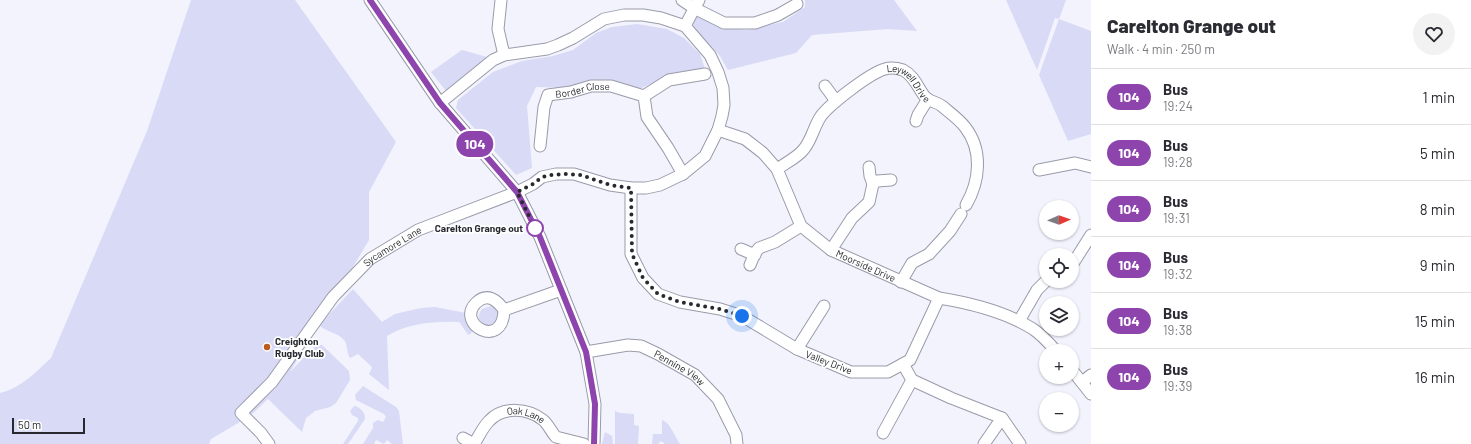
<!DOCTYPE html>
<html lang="en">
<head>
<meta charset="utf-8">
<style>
  :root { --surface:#fff; --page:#f2f2f3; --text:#2b2b33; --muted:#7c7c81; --line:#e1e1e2 }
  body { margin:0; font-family:Barlow,sans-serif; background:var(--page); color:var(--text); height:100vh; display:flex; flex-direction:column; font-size:15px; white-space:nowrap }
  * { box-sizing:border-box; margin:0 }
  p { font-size:13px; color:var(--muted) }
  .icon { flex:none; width:22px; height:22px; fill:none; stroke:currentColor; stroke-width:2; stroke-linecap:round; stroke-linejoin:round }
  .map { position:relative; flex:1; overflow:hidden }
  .panel { display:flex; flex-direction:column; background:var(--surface); width:380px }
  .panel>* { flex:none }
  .badge { padding:0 8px; border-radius:13px; font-size:14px; line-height:26px }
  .needle { width:26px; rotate:88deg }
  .tools { position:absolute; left:1039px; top:200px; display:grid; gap:8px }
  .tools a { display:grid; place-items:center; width:40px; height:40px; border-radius:50%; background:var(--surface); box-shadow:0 1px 3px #0004; font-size:20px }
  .scale { position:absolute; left:12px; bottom:10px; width:73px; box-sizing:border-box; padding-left:4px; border:2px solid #28292f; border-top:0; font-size:11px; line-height:14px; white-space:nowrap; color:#28292f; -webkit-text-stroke:3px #fff; paint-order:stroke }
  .you { position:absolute; width:20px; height:20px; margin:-10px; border:3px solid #fff; border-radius:50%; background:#1a73e8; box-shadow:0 0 0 6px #1a73e833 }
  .map>.badge { position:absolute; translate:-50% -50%; box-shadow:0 0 0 2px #fff }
  .round { display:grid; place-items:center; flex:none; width:42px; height:42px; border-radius:21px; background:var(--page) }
  .head { display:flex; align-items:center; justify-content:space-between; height:68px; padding:0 16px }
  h1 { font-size:19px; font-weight:800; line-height:30px }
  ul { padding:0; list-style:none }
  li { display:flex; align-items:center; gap:12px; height:56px; padding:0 16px; border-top:1px solid var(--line) }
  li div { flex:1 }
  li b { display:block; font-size:15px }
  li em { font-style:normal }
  li .badge { min-width:44px; font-weight:700; text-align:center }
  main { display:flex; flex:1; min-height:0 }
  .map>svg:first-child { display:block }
</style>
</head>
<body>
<main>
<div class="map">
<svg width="1091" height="444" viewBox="0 0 1091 444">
  <rect width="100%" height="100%" fill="#f2f3fd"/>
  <!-- green -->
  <g fill="#d8daf6">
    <path d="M 191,0 L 295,0 L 396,142 L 369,192 L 369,240 L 290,372 L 314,347 L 317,345 L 322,345 L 349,371 L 350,380 L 336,403 L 330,407 L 315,411 L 306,418 L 302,432 L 268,399 L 250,416 L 211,439 L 209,444 L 0,444 L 0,393 C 21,388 36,372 51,358 L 147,131 Z"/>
    <polygon points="805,0 894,0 917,31 888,29 812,35 796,53 728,70 720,56 694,28 693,22 698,14 721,27 747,30 783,22 805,7"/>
    <polygon points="1006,0 1066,0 1059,19 1091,31 1091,134 1068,141 1039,75 1059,19 1055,18 1037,70"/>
    <polygon points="637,24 667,29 684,38 700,54 706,72 669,76 637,90 536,87 527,106 532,168 516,175 456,108 458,100 493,72 522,61 553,56 573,50 596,33 612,27"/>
    <polygon points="462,50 487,57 446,91 431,72"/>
    <path d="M 353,289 L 382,322 L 395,314 L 421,308 L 435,307 L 466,313 L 468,316 L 472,332 L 469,335 C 464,331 463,326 459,322 C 435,321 408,323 387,336 L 389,390 L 369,374 L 372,368 L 371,366 L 358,354 L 350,358 C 346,352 348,344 344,340 C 337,332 326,332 319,325 Z"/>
    <path d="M 494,305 L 498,307 L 504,325 L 482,328 C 478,320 477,316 482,309 Z"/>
    <polygon points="363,386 396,407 399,411 403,444 392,444 387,440 384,444 376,440 374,444 363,444 373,428 373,423 378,420 383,422 386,417 384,414 356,400 355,395"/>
    <path d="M 354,406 C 360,407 366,413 365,419 L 348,444 L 343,444 L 358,421 L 358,418 L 352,415 L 350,411 Z"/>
    <polygon points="615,411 620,413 634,414 634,425 639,426 638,444 615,444"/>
    <path d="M 662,420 C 671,423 674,436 680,444 L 665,444 L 661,441 L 658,444 L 652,444 L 653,434 L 662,434 Z"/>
    <polygon points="605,432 612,436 613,444 602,444"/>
  </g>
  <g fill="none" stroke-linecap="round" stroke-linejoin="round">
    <defs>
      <g id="street">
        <polyline points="370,0 440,103 517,192 540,237 586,352 595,404 594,444"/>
        <polyline points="501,0 498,29 504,55"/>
        <polyline points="682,0 694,8 724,23 755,23 778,15 797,4"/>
        <polyline points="685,26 699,0"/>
        <polyline points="825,86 836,101"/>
        <polyline points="644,96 669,80 705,74"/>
        <polyline points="916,121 918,115 928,99"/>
        <path id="s1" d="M 718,130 L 745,139 L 763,153 L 777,169 L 801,226 L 831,250 L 939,298 C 970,303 1006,312 1033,329 C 1042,335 1049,343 1056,351"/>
        <path id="s2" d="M 540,146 L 544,107 L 548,95 L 571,92 L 591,86 L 611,86 L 644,96 L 647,117 L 668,148 L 683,174"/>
        <polyline points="869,167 870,176 873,184"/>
        <path id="s3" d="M 777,169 C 786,163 798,157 804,149 C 812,139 814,126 821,116 C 830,104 870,73 885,69 C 891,67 897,68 903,70 C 915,76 918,89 926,98 C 931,102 937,102 942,106 C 950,113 959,119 965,127 C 983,150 980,181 966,205"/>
        <polyline points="1039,170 1075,163 1091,167"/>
        <polyline points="631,188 631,254 643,278 658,294 680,302 720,309 742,316 797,349 851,372 888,372 910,360 939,298"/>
        <polyline points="741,249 755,255"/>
        <polyline points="831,250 852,218 869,202 873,184 877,181 891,180"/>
        <polyline points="750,265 755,253 759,248 775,242 801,226"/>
        <polyline points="1072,265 1091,235"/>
        <polyline points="901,282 912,263 929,254 950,231 961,214"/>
        <path d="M 504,310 C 497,300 487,292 476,303 C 455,324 503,351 504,310 L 561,290"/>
        <polyline points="1019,321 1037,290 1046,281"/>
        <polyline points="797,349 824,306"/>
        <path id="s4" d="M 586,352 L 628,345 L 641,346 L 658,354 L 695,375 L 718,399 L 736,435 L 737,444"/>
        <polyline points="903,364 912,380 951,398 1002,418 1020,444"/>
        <polyline points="1072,370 1091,394"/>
        <polyline points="1082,382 1091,375"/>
        <polyline points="883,433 912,380"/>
        <polyline points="463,438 474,444"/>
        <path id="s5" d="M 269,444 L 261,433 L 241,413 L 272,382 L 333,297 L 370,259 L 418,230 L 517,192 L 533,184 L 542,177 L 556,174 L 574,174 L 610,185 L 631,188 L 646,188 L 660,185 L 683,174 L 705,156 L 718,130 L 722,116 L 724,105 L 723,88 L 718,72 L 710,55 L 685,26 L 661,18 L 643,15 L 624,15 L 604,19 L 573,38 L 558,45 L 547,49 L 504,55 L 493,60 L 440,103"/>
        <path id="s6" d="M 474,444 C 479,436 483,427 489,421 C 503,406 528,408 543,420 C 549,425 551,432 556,437 L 584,444"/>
        <polyline points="984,444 1002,418"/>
      </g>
    </defs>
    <!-- street casing -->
    <use href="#street" stroke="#9a9baa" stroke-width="13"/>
    <!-- street -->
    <use href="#street" stroke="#fff" stroke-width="11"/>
  </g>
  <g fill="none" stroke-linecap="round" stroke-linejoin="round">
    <defs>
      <polyline id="line" points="370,0 440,103 517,192 540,237 586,352 595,404 594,444"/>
    </defs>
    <!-- line casing -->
    <use href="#line" stroke="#fff" stroke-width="9"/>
    <!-- line -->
    <use href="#line" stroke="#8e44ad" stroke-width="6"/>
    <!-- walk -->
    <polyline stroke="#28292f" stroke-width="4" stroke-dasharray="0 7.2" points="535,228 517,192 533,184 542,177 550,175 565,174 581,175 610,185 631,188 632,254 643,278 658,294 680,302 720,309 742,316"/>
  </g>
  <!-- markers -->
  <circle fill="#fff" stroke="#8e44ad" stroke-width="2" cx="535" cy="228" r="8"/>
  <circle fill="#bd5b1f" stroke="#fff" stroke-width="1.5" cx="267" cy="347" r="4"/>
  <g text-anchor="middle" stroke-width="3.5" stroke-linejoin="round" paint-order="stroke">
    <!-- street labels -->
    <g font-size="10" fill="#28292f" stroke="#fff">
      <text dy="4" stroke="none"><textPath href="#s3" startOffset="181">Leywell Drive</textPath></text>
      <text dy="4" stroke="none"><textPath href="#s2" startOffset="87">Border Close</textPath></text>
      <text dy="4" stroke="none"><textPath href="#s5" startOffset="269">Sycamore Lane</textPath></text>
      <text dy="4" stroke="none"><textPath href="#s1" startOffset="211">Moorside Drive</textPath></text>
      <text transform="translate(829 362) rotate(21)" y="4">Valley Drive</text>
      <text dy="4" stroke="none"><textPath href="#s4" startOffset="100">Pennine View</textPath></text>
      <text dy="4" stroke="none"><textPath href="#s6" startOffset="68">Oak Lane</textPath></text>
    </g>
    <!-- stop labels -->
    <g font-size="10" font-weight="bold" fill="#28292f" stroke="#fff" text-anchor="end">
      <text x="523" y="232">Carelton Grange out</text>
    </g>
    <!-- poi labels -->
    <g font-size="10" font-weight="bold" fill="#28292f" stroke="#fff" text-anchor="start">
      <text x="275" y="345">Creighton<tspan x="275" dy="12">Rugby Club</tspan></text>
    </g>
  </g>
</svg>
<div class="tools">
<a><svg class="needle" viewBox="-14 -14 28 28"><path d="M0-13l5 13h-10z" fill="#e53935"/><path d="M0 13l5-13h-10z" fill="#7c7c81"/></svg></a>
<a><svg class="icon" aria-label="locate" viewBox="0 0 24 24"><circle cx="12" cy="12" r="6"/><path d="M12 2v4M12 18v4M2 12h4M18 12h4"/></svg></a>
<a><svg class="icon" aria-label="layers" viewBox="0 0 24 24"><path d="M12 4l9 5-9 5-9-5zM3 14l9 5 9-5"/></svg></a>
<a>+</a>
<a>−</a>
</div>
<div class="scale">50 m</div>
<div class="you" style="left:742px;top:316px"></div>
<b class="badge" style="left:475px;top:144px;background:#8e44ad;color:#fff">104</b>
</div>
<section class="panel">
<div class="head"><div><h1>Carelton Grange out</h1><p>Walk · 4 min · 250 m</p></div><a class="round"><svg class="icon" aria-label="heart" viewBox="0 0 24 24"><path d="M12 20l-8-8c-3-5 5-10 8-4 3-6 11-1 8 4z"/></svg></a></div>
<ul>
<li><span class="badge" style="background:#8e44ad;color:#fff">104</span><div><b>Bus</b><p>19:24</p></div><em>1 min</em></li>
<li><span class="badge" style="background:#8e44ad;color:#fff">104</span><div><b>Bus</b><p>19:28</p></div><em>5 min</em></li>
<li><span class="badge" style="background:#8e44ad;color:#fff">104</span><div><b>Bus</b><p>19:31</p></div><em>8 min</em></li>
<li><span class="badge" style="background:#8e44ad;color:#fff">104</span><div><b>Bus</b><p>19:32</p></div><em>9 min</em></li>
<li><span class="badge" style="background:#8e44ad;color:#fff">104</span><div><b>Bus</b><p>19:38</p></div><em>15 min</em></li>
<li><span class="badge" style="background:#8e44ad;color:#fff">104</span><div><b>Bus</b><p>19:39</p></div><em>16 min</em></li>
</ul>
</section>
</main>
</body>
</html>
